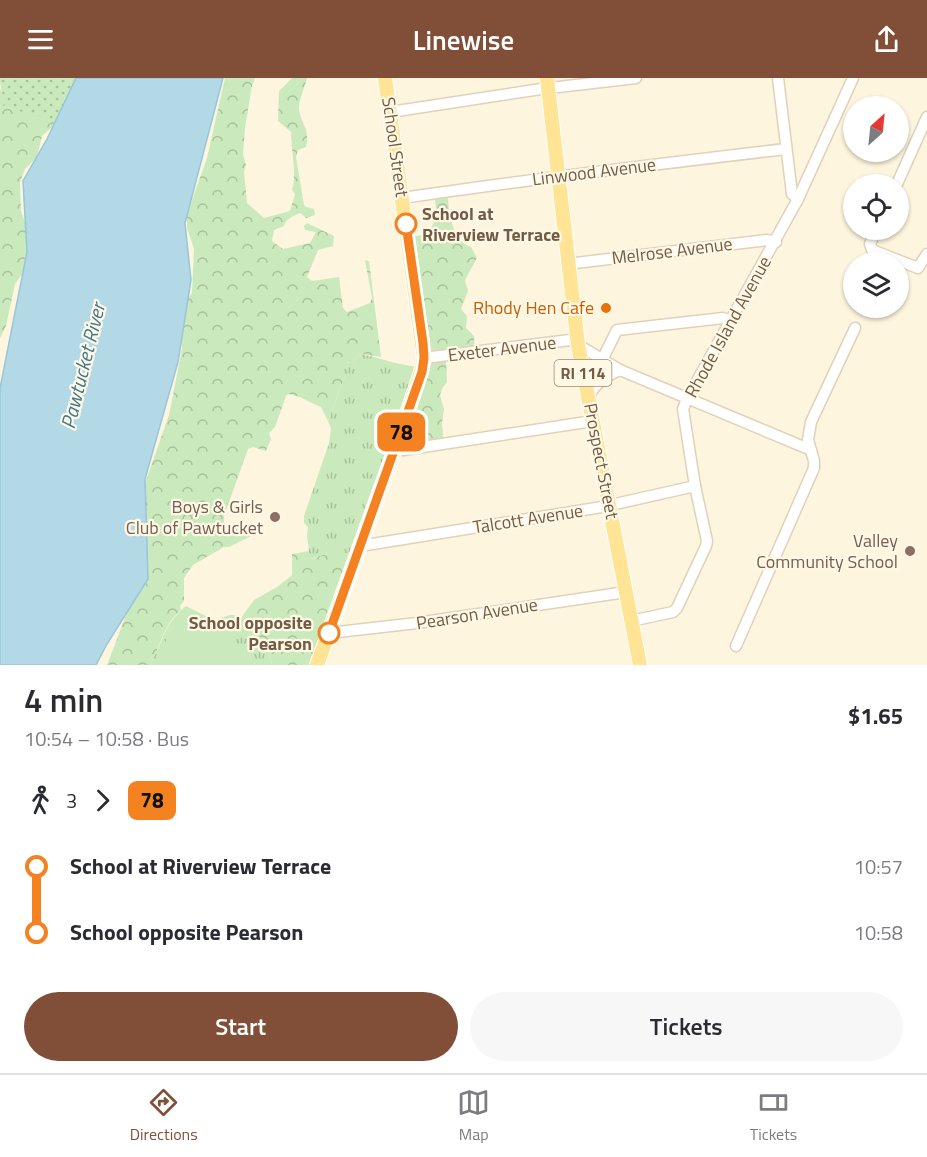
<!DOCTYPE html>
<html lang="en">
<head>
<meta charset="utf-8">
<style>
  :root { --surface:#fff; --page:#f7f7f7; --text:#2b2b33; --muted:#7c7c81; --line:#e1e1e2; --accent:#814f38 }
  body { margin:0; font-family:"Titillium Web",sans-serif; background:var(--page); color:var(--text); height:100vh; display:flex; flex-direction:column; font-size:22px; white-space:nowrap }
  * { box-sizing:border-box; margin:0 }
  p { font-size:20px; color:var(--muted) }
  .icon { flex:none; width:33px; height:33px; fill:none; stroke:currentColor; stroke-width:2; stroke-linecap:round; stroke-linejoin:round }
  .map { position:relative; height:587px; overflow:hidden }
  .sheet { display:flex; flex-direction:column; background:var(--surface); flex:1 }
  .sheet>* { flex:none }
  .badge { padding:0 12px; border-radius:9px; font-size:21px; line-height:39px }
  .needle { width:39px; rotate:27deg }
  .buttons { position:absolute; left:843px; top:18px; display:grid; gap:12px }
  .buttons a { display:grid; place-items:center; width:66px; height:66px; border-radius:50%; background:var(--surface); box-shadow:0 2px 4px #0004; font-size:30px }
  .map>.badge { position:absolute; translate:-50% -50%; box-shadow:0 0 0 3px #fff }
  .legs { display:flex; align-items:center; gap:9px; height:66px; padding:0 24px; font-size:20px }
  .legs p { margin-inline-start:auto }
  .overview { display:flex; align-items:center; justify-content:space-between; height:102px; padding:0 24px }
  h1 { font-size:33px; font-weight:600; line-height:45px }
  .primary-button { display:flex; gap:12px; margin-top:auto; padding:12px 24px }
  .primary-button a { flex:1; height:69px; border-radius:36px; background:var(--accent); color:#fff; font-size:24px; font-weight:600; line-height:69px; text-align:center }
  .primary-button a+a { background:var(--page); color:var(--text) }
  ul { padding:0 24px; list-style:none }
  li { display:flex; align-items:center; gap:21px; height:66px; font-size:22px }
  li i { display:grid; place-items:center; width:9px; height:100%; margin:0 8px; background:currentColor }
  li i::after { content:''; width:15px; height:15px; margin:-8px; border:4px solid; border-radius:50%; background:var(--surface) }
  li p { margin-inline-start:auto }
  li:first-child i { background:linear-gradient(#0000 50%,currentColor 0) }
  li:last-child i { background:linear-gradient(currentColor 50%,#0000 0) }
  header { display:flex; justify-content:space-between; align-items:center; height:78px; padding:0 24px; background:var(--accent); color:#fff; font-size:27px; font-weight:600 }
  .dock { display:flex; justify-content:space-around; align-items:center; height:84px; border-top:2px solid var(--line); background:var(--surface); font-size:16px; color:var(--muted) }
  .dock a { display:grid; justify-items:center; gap:3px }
  .dock .active { color:var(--accent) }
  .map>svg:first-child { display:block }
</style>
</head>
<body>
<header><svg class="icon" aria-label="menu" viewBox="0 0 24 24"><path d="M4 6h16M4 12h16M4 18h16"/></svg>Linewise<svg class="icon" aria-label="share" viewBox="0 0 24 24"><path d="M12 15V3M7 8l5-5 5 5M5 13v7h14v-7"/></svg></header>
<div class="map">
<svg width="927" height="587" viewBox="0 0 927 587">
  <defs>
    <pattern id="grass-dots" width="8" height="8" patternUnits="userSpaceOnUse" patternTransform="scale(1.5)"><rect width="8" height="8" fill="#caeabd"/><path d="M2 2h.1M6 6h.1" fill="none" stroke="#a8c19b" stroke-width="1.8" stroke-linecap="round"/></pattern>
    <pattern id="forest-crowns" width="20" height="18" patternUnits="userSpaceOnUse" patternTransform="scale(1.5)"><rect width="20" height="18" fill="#caeabd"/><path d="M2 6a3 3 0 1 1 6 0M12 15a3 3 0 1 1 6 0" fill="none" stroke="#a8c19b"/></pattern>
    <pattern id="park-tufts" width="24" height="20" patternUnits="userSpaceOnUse" patternTransform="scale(1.5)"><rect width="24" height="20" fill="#caeabd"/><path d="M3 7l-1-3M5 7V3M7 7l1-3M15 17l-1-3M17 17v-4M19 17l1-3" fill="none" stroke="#a8c19b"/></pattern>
  </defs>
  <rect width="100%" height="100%" fill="#fdf5de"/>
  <!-- grass -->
  <path fill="url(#grass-dots)" d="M 0,0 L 80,0 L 58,44 L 3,29 C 4,18 0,10 0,0 Z"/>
  <!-- forest -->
  <g fill="url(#forest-crowns)">
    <path d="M 225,0 L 255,0 L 252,8 L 245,50 L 243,76 L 246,87 L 244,94 L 247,125 L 264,140 L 290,133 L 295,116 L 292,112 C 297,98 291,71 291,54 L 278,43 L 279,13 L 292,0 L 307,0 C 305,9 299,21 299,30 C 299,43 311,51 306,69 L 298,72 L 296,79 L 304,127 L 306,129 L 314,131 L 315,137 L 306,140 L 300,135 C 294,138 286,140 284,148 L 274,152 L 272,163 L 283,171 L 310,165 L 316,154 L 305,152 L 304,148 L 307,145 L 334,158 L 333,168 L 318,172 L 307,199 L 312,203 L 339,199 L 343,230 L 347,234 L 370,225 L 372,220 L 365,182 L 369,183 L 381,279 L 360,276 L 352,284 L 347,284 L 345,298 L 328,343 L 321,329 C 311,325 299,317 288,316 L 286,318 L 275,349 L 269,355 L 271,361 L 266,373 L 253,369 L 248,371 L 224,438 L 224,444 L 226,446 L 251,458 L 229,469 L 224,469 L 193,487 L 184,500 L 184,523 L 180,528 L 181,532 C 163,547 161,568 150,587 L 107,587 L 136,511 L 143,411 L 169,337 L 182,271 L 182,255 L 187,221 L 192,215 L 194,171 L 187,150 L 187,136 L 207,80 Z"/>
    <polygon points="0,10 4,19 3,29 59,43 42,58 37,79 25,91 20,104 21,133 30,158 25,192 15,206 6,248 0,260"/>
    <path d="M 443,119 L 448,120 C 449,137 453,163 471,169 L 477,180 L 465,202 L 468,213 L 461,231 L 467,238 L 466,250 L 474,258 L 475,276 L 446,282 L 447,304 L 443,309 L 440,317 L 444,331 L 442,345 L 444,369 L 397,371 L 421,294 L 407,160 L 427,156 L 437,140 L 435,121 Z"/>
    <polygon points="309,473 311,481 328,475 351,475 317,587 272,587 269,572 243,537 254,522 277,509 292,497 292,476"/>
  </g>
  <!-- park -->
  <g fill="url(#park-tufts)">
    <path d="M 360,276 C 382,280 399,288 421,289 L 351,475 L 328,475 L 310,481 L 307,458 L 308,449 L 304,445 L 304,438 L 329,365 L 331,351 L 328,343 L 345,298 L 342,292 L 343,285 L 352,284 Z"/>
    <path d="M 186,528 L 214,542 L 230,537 L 241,537 L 241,541 L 243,537 L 269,572 L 272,587 L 150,587 C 164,562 162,549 186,528 Z"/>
  </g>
  <!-- pitch -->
  <path fill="#caeabd" d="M 184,533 C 210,541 229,560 235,587 L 158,587 C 164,566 169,550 184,533 Z"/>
  <!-- water -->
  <polygon fill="#b3d8e6" stroke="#99c6d8" stroke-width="1.5" points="76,0 223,0 185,145 191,202 178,284 145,401 148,501 107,566 96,587 0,587 0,310 27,174 23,103 47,61"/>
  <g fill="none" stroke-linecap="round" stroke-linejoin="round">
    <defs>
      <g id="minor">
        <polyline points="778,0 792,116 798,121"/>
        <polyline points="390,32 397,33 541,11 636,0"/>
        <polyline points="897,106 927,39"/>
        <path d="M 403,120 C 530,101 658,86 786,71"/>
        <polyline points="876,152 870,166 872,172 918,190 927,176"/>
        <polyline points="567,186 767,162 776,164"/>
        <polyline points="424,280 570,262 620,292 811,372"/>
        <polyline points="602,282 617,252 723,240 731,243"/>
        <path d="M 588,319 C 596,305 605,298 620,292"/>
        <polyline points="395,371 403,372 593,343"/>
        <polyline points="360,468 602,429 695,408"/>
        <polyline points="631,543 673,534 677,530 706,468 707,463 695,408 683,331 687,321 798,121 853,0"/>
        <polyline points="329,555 417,545 626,514"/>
        <polyline points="736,568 814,390 814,383 808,362 811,344 855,250"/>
      </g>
      <g id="major">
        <polyline points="547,0 578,267 640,587"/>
        <polyline points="317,587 395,371 421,294 424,280 385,0"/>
      </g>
    </defs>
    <!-- minor casing -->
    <use href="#minor" stroke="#e1d1bb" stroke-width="13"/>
    <!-- major casing -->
    <use href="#major" stroke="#fff" stroke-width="16"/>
    <!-- minor -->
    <use href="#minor" stroke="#fff" stroke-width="10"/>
    <!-- major -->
    <use href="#major" stroke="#fee494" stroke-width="14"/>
  </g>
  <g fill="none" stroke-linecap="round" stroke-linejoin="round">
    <defs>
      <polyline id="line-1" points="329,555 422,294 424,280 423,265 406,146"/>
    </defs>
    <!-- line-1 casing -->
    <use href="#line-1" stroke="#fff" stroke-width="14"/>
    <!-- line-1 -->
    <use href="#line-1" stroke="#f58220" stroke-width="9"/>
  </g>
  <!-- markers -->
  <g fill="#fff" stroke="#f58220" stroke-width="3">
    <circle cx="406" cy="146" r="10"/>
    <circle cx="329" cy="555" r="10"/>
  </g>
  <circle fill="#e8710a" stroke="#fff8e5" stroke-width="2" cx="606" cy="230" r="6"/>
  <g fill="#8d6e63" stroke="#fff8e5" stroke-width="2">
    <circle cx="275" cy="439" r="6"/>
    <circle cx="910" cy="473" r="6"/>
  </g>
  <g text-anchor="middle" stroke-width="4.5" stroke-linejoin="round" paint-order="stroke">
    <!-- shield labels -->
    <rect fill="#fff8e5" stroke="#9d8b76" stroke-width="1.5" x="554.5" y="282" width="57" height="26" rx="4.5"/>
    <g font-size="16" font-weight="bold" fill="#735c46">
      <text x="583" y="301">RI 114</text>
    </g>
    <!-- street labels -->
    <g font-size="18" fill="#735c46" stroke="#fff8e5">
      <text transform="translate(395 69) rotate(82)" y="6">School Street</text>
      <text transform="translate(594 94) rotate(-7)" y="6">Linwood Avenue</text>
      <text transform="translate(672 173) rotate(-7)" y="6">Melrose Avenue</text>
      <text transform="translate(728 249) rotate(-61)" y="6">Rhode Island Avenue</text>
      <text transform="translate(502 271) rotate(-7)" y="6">Exeter Avenue</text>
      <text transform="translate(601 383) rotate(79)" y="6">Prospect Street</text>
      <text transform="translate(528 441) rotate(-9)" y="6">Talcott Avenue</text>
      <text transform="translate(477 536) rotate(-9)" y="6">Pearson Avenue</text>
    </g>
    <!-- stop labels -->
    <g font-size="18" font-weight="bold" fill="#735c46" stroke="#fff8e5" text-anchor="start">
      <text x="422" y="142">School at<tspan x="422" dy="21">Riverview Terrace</tspan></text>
      <text x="312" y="551" text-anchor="end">School opposite<tspan x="312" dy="21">Pearson</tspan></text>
    </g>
    <!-- food labels -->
    <g font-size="18" fill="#c56008" stroke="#fff8e5" text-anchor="end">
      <text x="594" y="236">Rhody Hen Cafe</text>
    </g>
    <!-- education labels -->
    <g font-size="18" fill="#785e54" stroke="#fff8e5" text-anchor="end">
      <text x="263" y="435">Boys &amp; Girls<tspan x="263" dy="21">Club of Pawtucket</tspan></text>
      <text x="898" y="469">Valley<tspan x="898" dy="21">Community School</tspan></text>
    </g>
    <!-- water labels -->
    <g font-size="20" font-style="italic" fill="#42788e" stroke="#fff8e5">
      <text transform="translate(83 288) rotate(-76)" y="7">Pawtucket River</text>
    </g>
  </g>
</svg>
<div class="buttons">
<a><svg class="needle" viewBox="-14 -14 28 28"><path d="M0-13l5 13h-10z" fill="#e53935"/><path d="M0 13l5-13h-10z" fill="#7c7c81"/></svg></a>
<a><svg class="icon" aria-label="locate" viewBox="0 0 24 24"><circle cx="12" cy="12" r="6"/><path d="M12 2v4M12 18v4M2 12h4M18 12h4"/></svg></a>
<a><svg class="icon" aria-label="layers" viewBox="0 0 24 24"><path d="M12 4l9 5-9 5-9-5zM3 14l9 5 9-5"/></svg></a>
</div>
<b class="badge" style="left:401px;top:354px;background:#f58220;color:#111">78</b>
</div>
<section class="sheet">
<div class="overview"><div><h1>4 min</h1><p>10:54 – 10:58 · Bus</p></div><b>$1.65</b></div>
<div class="legs"><svg class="icon" aria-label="walk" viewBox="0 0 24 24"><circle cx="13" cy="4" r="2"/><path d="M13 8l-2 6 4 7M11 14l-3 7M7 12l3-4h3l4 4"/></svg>3<svg class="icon" aria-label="forward" viewBox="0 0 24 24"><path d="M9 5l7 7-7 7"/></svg><b class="badge" style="background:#f58220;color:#111">78</b></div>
<ul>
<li><i style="color:#f58220"></i><b>School at Riverview Terrace</b><p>10:57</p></li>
<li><i style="color:#f58220"></i><b>School opposite Pearson</b><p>10:58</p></li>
</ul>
<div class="primary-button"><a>Start</a><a>Tickets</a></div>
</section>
<nav class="dock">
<a class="active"><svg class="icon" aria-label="directions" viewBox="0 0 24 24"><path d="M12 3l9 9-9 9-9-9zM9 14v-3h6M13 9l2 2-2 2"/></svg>Directions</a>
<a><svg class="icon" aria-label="map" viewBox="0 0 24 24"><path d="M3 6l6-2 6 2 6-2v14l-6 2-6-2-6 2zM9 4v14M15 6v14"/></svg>Map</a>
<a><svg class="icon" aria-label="tickets" viewBox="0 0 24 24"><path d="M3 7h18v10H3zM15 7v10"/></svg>Tickets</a>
</nav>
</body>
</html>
